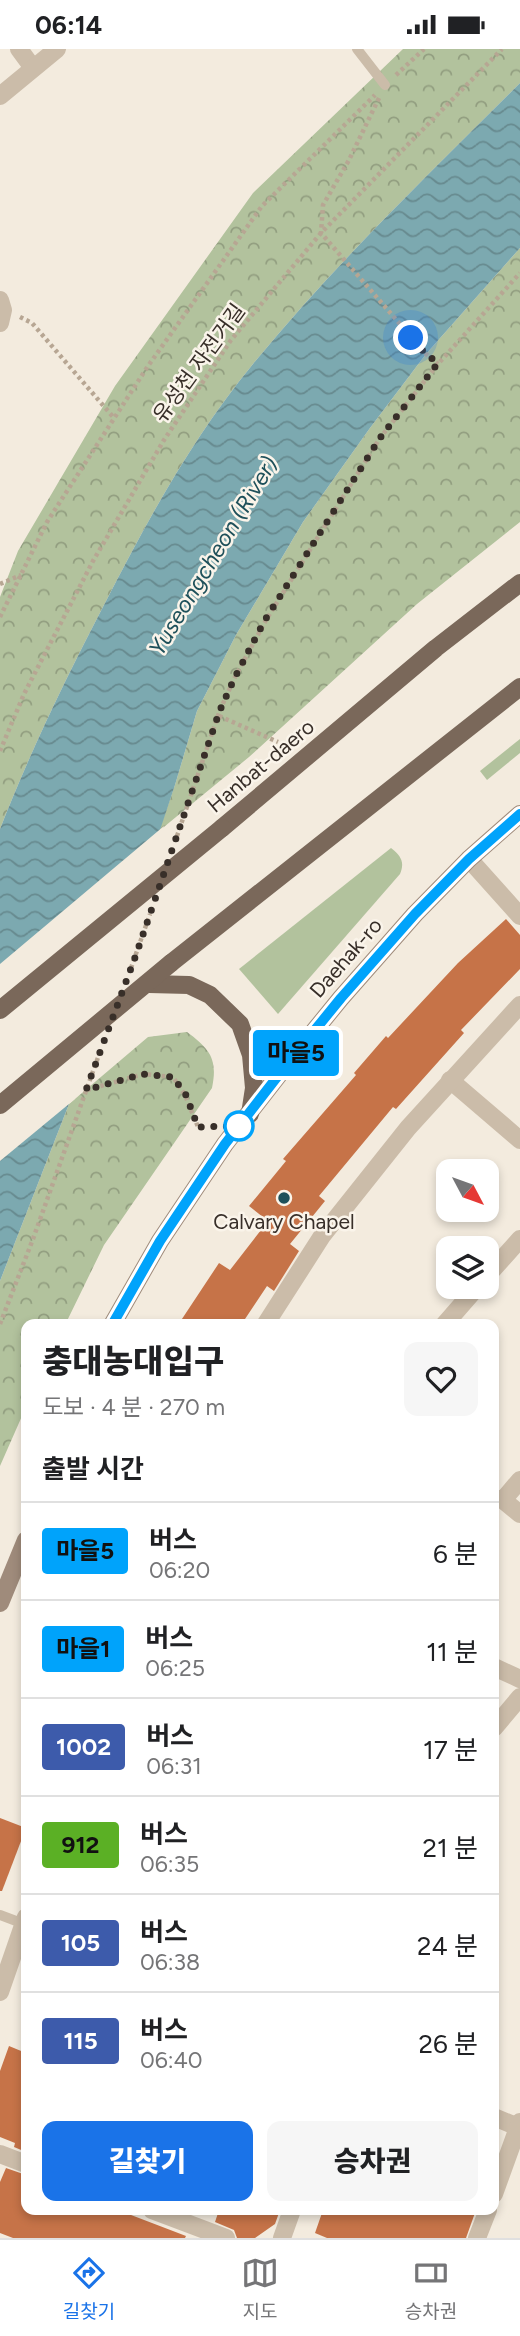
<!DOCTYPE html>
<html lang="ko">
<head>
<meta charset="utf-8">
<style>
  :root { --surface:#fff; --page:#f6f6f6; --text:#202124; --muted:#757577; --line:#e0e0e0; --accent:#1a73e8 }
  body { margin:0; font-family:Figtree,"Noto Sans KR",sans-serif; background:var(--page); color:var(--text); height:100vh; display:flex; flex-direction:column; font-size:26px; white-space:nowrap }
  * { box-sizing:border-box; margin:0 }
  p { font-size:23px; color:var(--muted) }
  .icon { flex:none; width:38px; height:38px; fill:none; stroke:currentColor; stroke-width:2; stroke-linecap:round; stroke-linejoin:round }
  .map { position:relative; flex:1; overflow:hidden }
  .details { position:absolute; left:21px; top:1270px; width:478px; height:896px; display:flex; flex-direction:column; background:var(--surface); border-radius:14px; box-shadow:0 4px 10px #0003 }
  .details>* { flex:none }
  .badge { padding:0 14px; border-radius:5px; font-size:24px; line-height:46px }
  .needle { width:46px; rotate:131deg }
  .controls { position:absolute; left:436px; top:1110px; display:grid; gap:14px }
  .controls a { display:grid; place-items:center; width:63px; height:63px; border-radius:14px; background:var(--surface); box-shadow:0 4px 10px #0003; font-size:35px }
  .you { position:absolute; width:35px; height:35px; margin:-18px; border:5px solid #fff; border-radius:50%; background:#1a73e8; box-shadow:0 0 0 10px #1a73e833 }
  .map>.badge { position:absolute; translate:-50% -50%; box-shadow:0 0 0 4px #fff }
  h2 { padding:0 21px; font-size:26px; line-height:63px }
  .round { display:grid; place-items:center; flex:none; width:74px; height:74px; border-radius:14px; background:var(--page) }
  .head { display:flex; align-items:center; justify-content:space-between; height:119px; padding:0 21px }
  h1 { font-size:33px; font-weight:800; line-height:52px }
  .button { display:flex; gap:14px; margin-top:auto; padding:14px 21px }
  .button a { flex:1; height:80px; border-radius:14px; background:var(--accent); color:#fff; font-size:28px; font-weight:800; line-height:80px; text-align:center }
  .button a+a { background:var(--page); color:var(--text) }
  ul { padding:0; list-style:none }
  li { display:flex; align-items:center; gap:21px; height:98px; padding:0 21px; border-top:2px solid var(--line) }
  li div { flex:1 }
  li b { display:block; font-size:26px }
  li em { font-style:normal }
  li .badge { min-width:77px; font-weight:700; text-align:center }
  .status { display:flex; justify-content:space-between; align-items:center; height:49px; padding:0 35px; background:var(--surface); direction:ltr }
  .status svg { height:19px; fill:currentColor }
  .tab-bar { display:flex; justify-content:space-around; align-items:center; height:98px; border-top:2px solid var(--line); background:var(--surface); font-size:19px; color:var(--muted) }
  .tab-bar a { display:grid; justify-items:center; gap:4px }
  .tab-bar .current { color:var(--accent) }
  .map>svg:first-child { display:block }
</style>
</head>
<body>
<div class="status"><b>06:14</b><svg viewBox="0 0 49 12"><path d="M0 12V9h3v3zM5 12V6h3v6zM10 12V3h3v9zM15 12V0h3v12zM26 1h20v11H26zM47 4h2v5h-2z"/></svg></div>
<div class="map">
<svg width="520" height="2189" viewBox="0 0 520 2189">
  <defs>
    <pattern id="forest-crowns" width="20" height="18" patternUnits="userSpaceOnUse" patternTransform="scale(1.75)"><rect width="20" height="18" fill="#b2c29d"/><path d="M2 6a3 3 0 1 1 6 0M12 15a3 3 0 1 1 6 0" fill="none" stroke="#929e80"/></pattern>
    <pattern id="water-waves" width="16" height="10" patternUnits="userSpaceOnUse" patternTransform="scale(1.75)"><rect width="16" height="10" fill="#7ca9b0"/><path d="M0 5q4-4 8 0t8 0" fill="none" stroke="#678a8f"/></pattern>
  </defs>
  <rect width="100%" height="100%" fill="#f3ebde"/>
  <!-- green -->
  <g fill="#b2c29d">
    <polygon points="520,690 520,704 487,731 480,722"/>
    <path d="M 391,799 C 401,807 405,813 400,825 L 278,965 L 239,920 Z"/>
  </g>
  <!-- forest -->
  <g fill="url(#forest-crowns)">
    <path d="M 403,0 L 520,0 L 520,34 C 428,126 335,215 253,315 C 193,388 148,470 105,554 C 67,627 30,703 0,780 L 0,548 L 18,502 L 115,337 L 253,144 Z"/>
    <polygon points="520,199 520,473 417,555 249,708 159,782 175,736 197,662 236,586 303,473 370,379 426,305"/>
    <path d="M 187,983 C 210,1000 218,1010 212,1039 L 104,1196 L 65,1276 L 26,1276 L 26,1358 L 0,1417 L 0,1232 L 69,1055 L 148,988 Z"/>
  </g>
  <!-- water -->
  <path fill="url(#water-waves)" d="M 520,34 L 520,199 L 426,305 L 370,379 L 303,473 L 236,586 L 197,662 L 175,736 L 69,1055 L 0,1232 L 0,780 C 30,703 67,627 105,554 C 148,470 193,388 253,315 C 335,215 428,126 520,34 Z"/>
  <!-- pier -->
  <polygon fill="#f3ebde" points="164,777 75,1050 0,1112 0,915"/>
  <!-- building -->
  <g fill="#c67348">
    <polygon points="506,870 520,886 520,920 461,981 464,984 396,1060 393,1058 319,1147 325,1152 290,1195 299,1202 274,1242 267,1237 241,1276 178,1276 219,1214 230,1221 268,1172 249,1157 286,1112 283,1110 356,1026 354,1024 386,987 388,989 458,914"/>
    <polygon points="0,1769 26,1779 2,1842 0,1842"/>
    <polygon points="9,1997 26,2004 26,2103 14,2098 15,2094 0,2088 0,2022"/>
    <polygon points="6,2119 26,2126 26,2161 118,2161 186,2187 185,2189 13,2189 0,2184 0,2133"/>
    <polygon points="219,2161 280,2161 275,2175 255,2189 237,2189 234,2181 215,2173"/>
    <polygon points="323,2161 476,2161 466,2189 327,2189 315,2184"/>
  </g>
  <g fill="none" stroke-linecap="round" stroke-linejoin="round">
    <!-- path -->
    <g stroke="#b7a693" stroke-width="4.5" stroke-dasharray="3.5 3.5" stroke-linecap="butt">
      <polyline points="396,26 424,0"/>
      <polyline points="379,49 349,111 323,156 321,184 426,305 438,315"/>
      <polyline points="20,268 32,274 114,369"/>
      <polyline points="0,535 21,526"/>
      <polyline points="0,568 47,473 148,317 262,157 375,46"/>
      <polyline points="219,667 278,693"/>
      <polyline points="0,702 24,645 93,512 164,391 231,291 321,184 502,0"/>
      <polyline points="177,787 220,661 235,628 266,571 380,389 438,315 520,224"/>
      <polyline points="131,919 150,865"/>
      <polyline points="87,1041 143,1025 173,1028 185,1046 198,1078"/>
      <polyline points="0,1275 33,1190 101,1000"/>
    </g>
    <!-- service -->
    <g stroke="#cbbca9" stroke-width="10">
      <polyline points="357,0 385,36"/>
      <polyline points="0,1866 24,1875"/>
    </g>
    <!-- minor -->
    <g stroke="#cbbca9" stroke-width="18">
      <polyline points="19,0 33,19"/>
      <polyline points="0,251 3,261 0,274"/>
      <polyline points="469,810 520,867"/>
      <polyline points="450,1031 520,1091"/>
      <polyline points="486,1228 520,1190"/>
      <polyline points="265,1276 322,1187 408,1079 520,956"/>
      <polyline points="444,1276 478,1237"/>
      <polyline points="494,1449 503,1451 520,1465"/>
      <polyline points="503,1451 520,1431"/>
      <polyline points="494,1679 520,1648"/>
      <polyline points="0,1943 26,1868"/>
      <polyline points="494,2068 518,2078"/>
      <polyline points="0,2105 26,2115"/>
      <polyline points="494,2145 520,2073"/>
      <polyline points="152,2161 226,2189"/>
      <polyline points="282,2189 292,2161"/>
      <polyline points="477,2189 488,2161"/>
    </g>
    <!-- tertiary -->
    <g stroke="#cbbca9" stroke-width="18">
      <polyline points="0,47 57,0"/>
      <polyline points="494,1618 520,1630"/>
    </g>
    <!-- secondary -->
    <g stroke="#9f8b7b" stroke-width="18">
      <polyline points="112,1276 160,1192 225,1095 288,1014 341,949 415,865 469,810 520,765"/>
      <polyline points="0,1554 26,1491"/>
    </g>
    <!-- primary -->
    <g stroke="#7a685a" stroke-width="18">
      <polyline points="222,779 436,599 520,534"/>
      <polyline points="171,914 520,638"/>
      <polyline points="149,935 189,936 210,946 240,975 251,1006 254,1039 250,1065"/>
    </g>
    <!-- primary-bridge -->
    <g stroke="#7a685a" stroke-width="18">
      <polyline points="0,961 222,779"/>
      <polyline points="0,1056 171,914"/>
    </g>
  </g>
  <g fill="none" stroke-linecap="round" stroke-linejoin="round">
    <defs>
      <polyline id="line" points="112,1276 160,1192 225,1095 288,1014 341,949 415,865 469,810 520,765"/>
    </defs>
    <!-- line casing -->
    <use href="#line" stroke="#fff" stroke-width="16"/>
    <!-- line -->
    <use href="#line" stroke="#00a3fb" stroke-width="10"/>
    <!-- walk -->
    <polyline stroke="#382f29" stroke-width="7" stroke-dasharray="0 12.6" points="239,1077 198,1078 186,1046 173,1028 143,1025 86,1041 137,903 220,661 235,628 265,571 380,389 438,314 426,305 411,289"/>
  </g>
  <!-- markers -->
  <circle fill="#fff" stroke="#00a3fb" stroke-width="3.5" cx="239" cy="1077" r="14"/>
  <circle fill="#1e505a" stroke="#faf4ea" stroke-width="2.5" cx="284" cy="1149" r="7"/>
  <g text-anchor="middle" stroke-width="5" stroke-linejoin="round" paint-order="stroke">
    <!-- street labels -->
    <g font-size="21" fill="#382f29" stroke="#faf4ea">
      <text transform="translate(199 314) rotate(-54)" y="7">유성천 자전거길</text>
      <text transform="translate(261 717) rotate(-40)" y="7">Hanbat-daero</text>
      <text transform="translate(346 909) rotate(-49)" y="7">Daehak-ro</text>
    </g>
    <!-- poi labels -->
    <g font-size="21" fill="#382f29" stroke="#faf4ea">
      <text x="284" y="1180">Calvary Chapel</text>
    </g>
    <!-- water labels -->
    <g font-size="23" font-style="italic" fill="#1e505a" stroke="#faf4ea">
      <text transform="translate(213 507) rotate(-59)" y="8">Yuseongcheon (River)</text>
    </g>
  </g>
</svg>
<div class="controls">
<a><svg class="needle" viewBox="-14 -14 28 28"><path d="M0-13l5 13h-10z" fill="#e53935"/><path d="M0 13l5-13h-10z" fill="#757577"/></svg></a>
<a><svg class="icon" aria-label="layers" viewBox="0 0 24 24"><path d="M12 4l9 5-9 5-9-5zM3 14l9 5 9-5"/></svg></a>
</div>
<div class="you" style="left:411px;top:289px"></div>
<b class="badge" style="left:296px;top:1004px;background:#00a3fb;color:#111">마을5</b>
<section class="details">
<div class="head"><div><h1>충대농대입구</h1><p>도보 · 4 분 · 270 m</p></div><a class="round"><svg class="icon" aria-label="heart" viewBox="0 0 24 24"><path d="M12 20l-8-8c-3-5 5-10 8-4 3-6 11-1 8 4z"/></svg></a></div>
<h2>출발 시간</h2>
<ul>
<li><span class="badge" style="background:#00a3fb;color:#111">마을5</span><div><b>버스</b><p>06:20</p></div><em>6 분</em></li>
<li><span class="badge" style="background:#00a3fb;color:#111">마을1</span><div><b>버스</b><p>06:25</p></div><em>11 분</em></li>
<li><span class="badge" style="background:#3d5bab;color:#fff">1002</span><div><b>버스</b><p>06:31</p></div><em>17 분</em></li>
<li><span class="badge" style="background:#5bb025;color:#111">912</span><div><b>버스</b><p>06:35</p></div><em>21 분</em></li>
<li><span class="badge" style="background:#3d5bab;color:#fff">105</span><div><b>버스</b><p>06:38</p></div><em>24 분</em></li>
<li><span class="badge" style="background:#3d5bab;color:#fff">115</span><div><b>버스</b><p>06:40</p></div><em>26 분</em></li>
</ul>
<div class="button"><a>길찾기</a><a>승차권</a></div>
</section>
</div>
<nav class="tab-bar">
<a class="current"><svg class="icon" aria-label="directions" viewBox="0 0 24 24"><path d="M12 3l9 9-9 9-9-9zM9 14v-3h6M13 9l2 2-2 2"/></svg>길찾기</a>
<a><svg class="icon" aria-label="map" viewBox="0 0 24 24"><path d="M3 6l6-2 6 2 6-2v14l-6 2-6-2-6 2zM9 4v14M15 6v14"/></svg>지도</a>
<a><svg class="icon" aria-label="tickets" viewBox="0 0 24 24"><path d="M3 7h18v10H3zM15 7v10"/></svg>승차권</a>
</nav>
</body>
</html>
